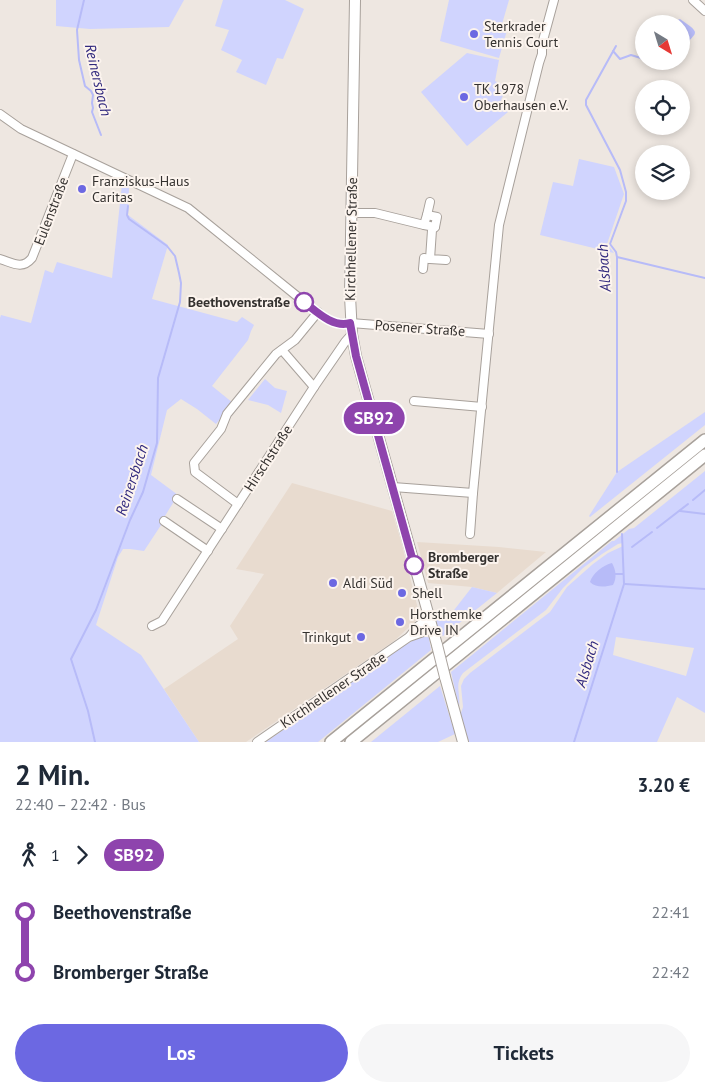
<!DOCTYPE html>
<html lang="de">
<head>
<meta charset="utf-8">
<style>
  :root { --surface:#fff; --page:#f6f6f7; --text:#1f2937; --muted:#747a83; --accent:#6c68e2 }
  body { margin:0; font-family:"PT Sans",sans-serif; background:var(--page); color:var(--text); height:100vh; display:flex; flex-direction:column; font-size:19px; white-space:nowrap }
  * { box-sizing:border-box; margin:0 }
  p { font-size:16px; color:var(--muted) }
  .icon { flex:none; width:28px; height:28px; fill:none; stroke:currentColor; stroke-width:2; stroke-linecap:round; stroke-linejoin:round }
  .map { position:relative; height:742px; overflow:hidden }
  .side { display:flex; flex-direction:column; background:var(--surface); flex:1 }
  .side>* { flex:none }
  .badge { padding:0 10px; border-radius:16px; font-size:18px; line-height:32px }
  .needle { width:32px; rotate:142deg }
  .tools { position:absolute; left:635px; top:15px; display:grid; gap:10px }
  .tools a { display:grid; place-items:center; width:55px; height:55px; border-radius:50%; background:var(--surface); box-shadow:0 2px 8px #0003; font-size:25px }
  .map>.badge { position:absolute; translate:-50% -50%; box-shadow:0 0 0 2px #fff }
  .legs { display:flex; align-items:center; gap:8px; height:55px; padding:0 15px; font-size:16px }
  .legs p { margin-inline-start:auto }
  .overview { display:flex; align-items:center; justify-content:space-between; height:85px; padding:0 15px }
  h1 { font-size:28px; font-weight:700; line-height:38px }
  .action { display:flex; gap:10px; margin-top:auto; padding:10px 15px }
  .action a { flex:1; height:58px; border-radius:30px; background:var(--accent); color:#fff; font-size:20px; font-weight:700; line-height:58px; text-align:center }
  .action a+a { background:var(--page); color:var(--text) }
  ul { padding:0 15px; list-style:none }
  li { display:flex; align-items:center; gap:18px; height:60px; font-size:19px }
  li i { display:grid; place-items:center; width:8px; height:100%; margin:0 6px; background:currentColor }
  li i::after { content:''; width:12px; height:12px; margin:-6px; border:4px solid; border-radius:50%; background:var(--surface) }
  li p { margin-inline-start:auto }
  li:first-child i { background:linear-gradient(#0000 50%,currentColor 0) }
  li:last-child i { background:linear-gradient(currentColor 50%,#0000 0) }
  .map>svg:first-child { display:block }
</style>
</head>
<body>
<div class="map">
<svg width="705" height="742" viewBox="0 0 705 742">
  <rect width="100%" height="100%" fill="#eee7e1"/>
  <!-- built -->
  <g fill="#e8dbcf">
    <polygon points="292,483 392,511 401,541 420,617 394,641 246,742 199,742 164,689 238,639 230,626 264,574 236,569"/>
    <polygon points="417,542 499,547 546,552 497,593 472,587 428,583"/>
  </g>
  <!-- green -->
  <g fill="#d0d4fe" fill-rule="evenodd">
    <polygon points="56,0 184,0 169,27 90,29 56,26"/>
    <polygon points="223,0 285,0 304,9 283,59 277,58 266,85 236,72 242,60 221,50 229,30 215,26"/>
    <polygon points="449,0 509,0 502,24 508,27 499,58 440,41"/>
    <polygon points="467,53 499,60 495,81 507,87 500,102 508,112 467,146 421,92"/>
    <polygon points="579,159 614,167 624,194 607,244 614,253 540,235 553,182 573,186"/>
    <polygon points="122,184 129,188 128,215 168,245 152,299 237,322 242,317 254,325 251,331 248,340 212,386 233,403 216,424 197,409 181,399 167,410 151,475 178,495 163,519 163,522 144,551 130,549 123,549 118,557 96,625 141,655 199,742 0,742 0,318 1,315 31,323 45,270 53,273 57,262 112,278"/>
    <polygon points="265,379 275,388 287,391 281,413 268,405 248,400"/>
    <polygon points="705,412 705,425 590,517 589,516 617,472"/>
    <path d="M 705,471 L 705,713 L 677,697 L 657,742 L 469,742 L 460,716 L 463,707 L 461,686 L 464,679 L 470,673 L 550,612 L 567,587 L 593,564 L 608,553 L 623,546 L 623,543 L 618,544 L 602,554 L 583,568 L 563,588 L 546,610 L 463,673 C 454,684 461,695 459,707 L 451,672 L 612,541 L 614,541 L 629,529 L 634,528 ZM 616,637 L 694,648 L 686,676 L 613,655 Z"/>
    <path d="M 472,587 L 497,593 L 443,636 C 436,631 435,620 433,613 L 451,614 Z"/>
    <polygon points="426,636 429,638 431,650 318,742 266,742 401,647 414,640"/>
    <polygon points="440,686 455,734 438,742 371,742"/>
  </g>
  <!-- water -->
  <g fill="#b7bbf8">
    <path d="M 680,19 C 705,36 694,31 681,51 L 681,24 L 674,24 L 675,21 Z"/>
    <path d="M 612,563 C 616,570 617,578 613,585 C 605,587 596,588 590,582 C 592,574 603,565 612,563 Z"/>
  </g>
  <g fill="none" stroke-linecap="round" stroke-linejoin="round">
    <!-- stream -->
    <g stroke="#b7bbf8" stroke-width="2">
      <polyline points="84,0 77,30 79,60 85,86 91,91 93,95 92,103 93,108 92,112 101,135"/>
      <polyline points="616,46 586,100 586,105 620,170 626,192 626,201 610,244 616,252 617,257 617,472"/>
      <polyline points="613,51 620,59 631,55 644,59"/>
      <path d="M 650,61 C 657,63 663,66 669,61"/>
      <polyline points="617,257 705,278"/>
      <polyline points="693,500 705,490"/>
      <polyline points="680,511 705,514"/>
      <polyline points="657,528 688,504"/>
      <polyline points="632,547 652,532"/>
      <polyline points="615,574 623,574"/>
      <polyline points="625,584 705,589"/>
      <polyline points="95,742 88,711 71,659 96,610 130,520 143,492 157,443 158,378 180,302 181,283 179,273 175,256 167,246 129,219 127,215 128,206"/>
      <polyline points="574,742 624,584 622,534"/>
    </g>
    <defs>
      <g id="minor">
        <polyline points="693,0 705,11"/>
        <path d="M 0,114 L 21,129 L 188,208 L 303,301 C 316,311 333,328 351,323 L 489,334"/>
        <polyline points="351,213 375,213 424,225 435,227 432,230 430,259 446,260"/>
        <polyline points="427,215 430,202"/>
        <polyline points="424,225 427,215 437,217 435,227"/>
        <path d="M 0,259 C 13,263 22,270 32,258 L 73,154"/>
        <polyline points="423,269 424,258 430,259"/>
        <polyline points="282,350 314,387"/>
        <polyline points="414,401 482,407"/>
        <polyline points="393,487 473,493 499,225 539,63 542,54 542,44 554,0"/>
        <polyline points="177,499 222,529"/>
        <polyline points="238,504 195,472 194,463 221,429 227,414 276,354 295,340 318,312"/>
        <polyline points="164,521 208,551"/>
        <polyline points="470,534 473,493"/>
        <polyline points="152,626 162,621 314,387 345,342 352,334"/>
        <polyline points="410,636 417,627 429,618"/>
        <polyline points="257,742 409,637 432,629"/>
      </g>
      <g id="major">
        <polyline points="355,0 350,296 352,334 356,356 437,645"/>
        <polyline points="445,677 463,742"/>
      </g>
      <g id="highway">
        <polyline points="331,742 705,440"/>
        <polyline points="351,742 705,455"/>
      </g>
    </defs>
    <!-- minor casing -->
    <use href="#minor" stroke="#a8a19b" stroke-width="10"/>
    <!-- major casing -->
    <use href="#major" stroke="#a8a19b" stroke-width="12"/>
    <!-- highway casing -->
    <use href="#highway" stroke="#a8a19b" stroke-width="14"/>
    <!-- minor -->
    <use href="#minor" stroke="#fff" stroke-width="8"/>
    <!-- major -->
    <use href="#major" stroke="#fff" stroke-width="10"/>
    <!-- highway -->
    <use href="#highway" stroke="#fff" stroke-width="11"/>
    <defs>
      <polyline id="major-bridge" points="437,645 445,677"/>
    </defs>
    <!-- major-bridge casing -->
    <use href="#major-bridge" stroke="#a8a19b" stroke-width="12" stroke-linecap="butt"/>
    <!-- major-bridge -->
    <use href="#major-bridge" stroke="#fff" stroke-width="10"/>
  </g>
  <g fill="none" stroke-linecap="round" stroke-linejoin="round">
    <defs>
      <path id="line-1" d="M 304,302 C 317,312 333,328 350,323 L 356,356 L 414,565"/>
    </defs>
    <!-- line-1 casing -->
    <use href="#line-1" stroke="#fff" stroke-width="11"/>
    <!-- line-1 -->
    <use href="#line-1" stroke="#8e44ad" stroke-width="8"/>
  </g>
  <!-- markers -->
  <g fill="#6c68e2" stroke="#fcf4ee" stroke-width="2">
    <circle cx="474" cy="34" r="5"/>
    <circle cx="464" cy="97" r="5"/>
    <circle cx="82" cy="189" r="5"/>
    <circle cx="333" cy="583" r="5"/>
    <circle cx="402" cy="593" r="5"/>
    <circle cx="400" cy="622" r="5"/>
    <circle cx="361" cy="637" r="5"/>
  </g>
  <g fill="#fff" stroke="#8e44ad" stroke-width="2.5">
    <circle cx="304" cy="302" r="9"/>
    <circle cx="414" cy="565" r="9"/>
  </g>
  <g text-anchor="middle" stroke-width="4" stroke-linejoin="round" paint-order="stroke">
    <!-- poi labels -->
    <g font-size="14" fill="#34312f" stroke="#fcf4ee" text-anchor="start">
      <text x="484" y="31">Sterkrader<tspan x="484" dy="16">Tennis Court</tspan></text>
      <text x="474" y="94">TK 1978<tspan x="474" dy="16">Oberhausen e.V.</tspan></text>
      <text x="92" y="186">Franziskus-Haus<tspan x="92" dy="16">Caritas</tspan></text>
      <text x="343" y="588">Aldi Süd</text>
      <text x="412" y="598">Shell</text>
      <text x="410" y="619">Horsthemke<tspan x="410" dy="16">Drive IN</tspan></text>
      <text x="351" y="642" text-anchor="end">Trinkgut</text>
    </g>
    <!-- street labels -->
    <g font-size="14" fill="#34312f" stroke="#fcf4ee">
      <text transform="translate(51 211) rotate(-69)" y="5">Eulenstraße</text>
      <text transform="translate(351 239) rotate(-89)" y="5">Kirchhellener Straße</text>
      <text transform="translate(420 328) rotate(4)" y="5">Posener Straße</text>
      <text transform="translate(268 458) rotate(-57)" y="5">Hirschstraße</text>
      <text transform="translate(333 690) rotate(-34)" y="5">Kirchhellener Straße</text>
    </g>
    <!-- stop labels -->
    <g font-size="14" font-weight="bold" fill="#34312f" stroke="#fcf4ee" text-anchor="end">
      <text x="290" y="307">Beethovenstraße</text>
      <text x="428" y="562" text-anchor="start">Bromberger<tspan x="428" dy="16">Straße</tspan></text>
    </g>
    <!-- water labels -->
    <g font-size="15" font-style="italic" fill="#31297e" stroke="#fcf4ee">
      <text transform="translate(98 80) rotate(77)" y="5">Reinersbach</text>
      <text transform="translate(604 268) rotate(-94)" y="5">Alsbach</text>
      <text transform="translate(132 480) rotate(-72)" y="5">Reinersbach</text>
      <text transform="translate(587 664) rotate(-73)" y="5">Alsbach</text>
    </g>
  </g>
</svg>
<div class="tools">
<a><svg class="needle" viewBox="-14 -14 28 28"><path d="M0-13l5 13h-10z" fill="#e53935"/><path d="M0 13l5-13h-10z" fill="#747a83"/></svg></a>
<a><svg class="icon" aria-label="locate" viewBox="0 0 24 24"><circle cx="12" cy="12" r="6"/><path d="M12 2v4M12 18v4M2 12h4M18 12h4"/></svg></a>
<a><svg class="icon" aria-label="layers" viewBox="0 0 24 24"><path d="M12 4l9 5-9 5-9-5zM3 14l9 5 9-5"/></svg></a>
</div>
<b class="badge" style="left:374px;top:418px;background:#8e44ad;color:#fff">SB92</b>
</div>
<section class="side">
<div class="overview"><div><h1>2 Min.</h1><p>22:40 – 22:42 · Bus</p></div><b>3.20 €</b></div>
<div class="legs"><svg class="icon" aria-label="walk" viewBox="0 0 24 24"><circle cx="13" cy="4" r="2"/><path d="M13 8l-2 6 4 7M11 14l-3 7M7 12l3-4h3l4 4"/></svg>1<svg class="icon" aria-label="forward" viewBox="0 0 24 24"><path d="M9 5l7 7-7 7"/></svg><b class="badge" style="background:#8e44ad;color:#fff">SB92</b></div>
<ul>
<li><i style="color:#8e44ad"></i><b>Beethovenstraße</b><p>22:41</p></li>
<li><i style="color:#8e44ad"></i><b>Bromberger Straße</b><p>22:42</p></li>
</ul>
<div class="action"><a>Los</a><a>Tickets</a></div>
</section>
</body>
</html>
